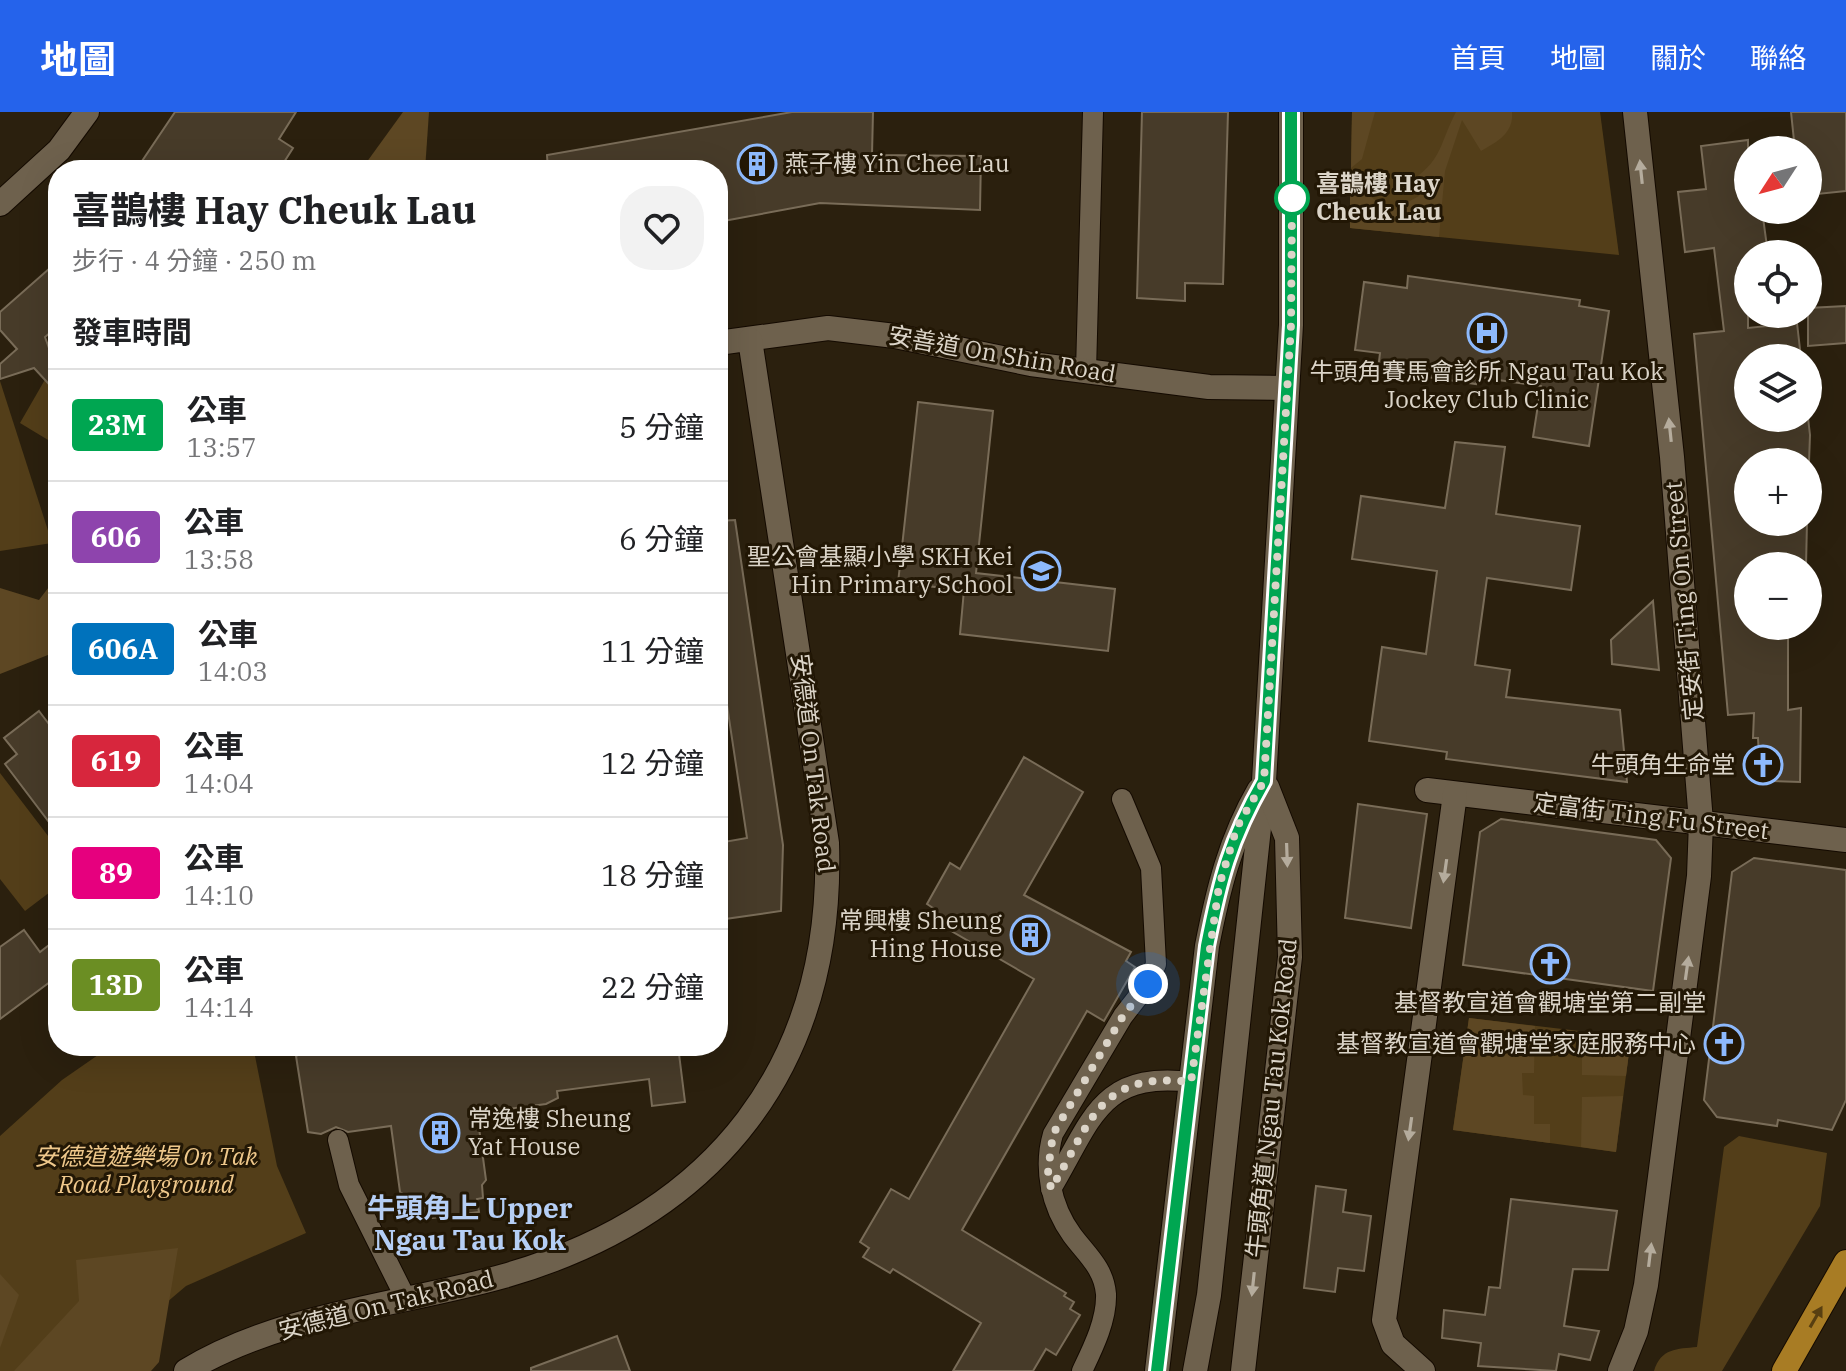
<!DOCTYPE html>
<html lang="zh-TW">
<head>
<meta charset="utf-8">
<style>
  :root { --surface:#fff; --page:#f2f2f2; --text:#202124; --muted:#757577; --line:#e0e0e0; --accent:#2563eb }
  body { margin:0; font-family:"IBM Plex Serif","Noto Sans TC",serif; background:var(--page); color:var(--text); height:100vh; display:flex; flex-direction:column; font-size:30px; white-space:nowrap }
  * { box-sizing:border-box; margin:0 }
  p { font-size:26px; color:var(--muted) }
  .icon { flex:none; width:44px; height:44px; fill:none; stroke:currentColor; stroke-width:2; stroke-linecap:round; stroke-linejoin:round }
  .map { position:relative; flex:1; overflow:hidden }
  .panel { position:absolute; left:48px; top:48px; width:680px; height:896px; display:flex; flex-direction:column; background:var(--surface); border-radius:32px; box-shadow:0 8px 32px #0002 }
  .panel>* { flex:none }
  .badge { padding:0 16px; border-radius:6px; font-size:28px; line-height:52px }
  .needle { width:52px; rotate:234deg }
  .controls { position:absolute; left:1734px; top:24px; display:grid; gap:16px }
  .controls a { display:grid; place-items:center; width:88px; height:88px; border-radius:50%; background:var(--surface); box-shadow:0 8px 32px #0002; font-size:40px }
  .you { position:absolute; width:40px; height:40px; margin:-20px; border:6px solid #fff; border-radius:50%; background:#1a73e8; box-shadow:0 0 0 12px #1a73e833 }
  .map>.badge { position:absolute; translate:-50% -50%; box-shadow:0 0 0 4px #fff }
  h2 { padding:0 24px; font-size:30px; line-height:72px }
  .round { display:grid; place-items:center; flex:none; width:84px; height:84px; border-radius:32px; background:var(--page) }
  .summary { display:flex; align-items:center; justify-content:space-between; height:136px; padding:0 24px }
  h1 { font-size:38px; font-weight:700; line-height:60px }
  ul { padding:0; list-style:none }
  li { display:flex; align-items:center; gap:24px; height:112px; padding:0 24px; border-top:2px solid var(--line) }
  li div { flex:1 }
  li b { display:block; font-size:30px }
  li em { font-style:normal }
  li .badge { min-width:88px; font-weight:700; text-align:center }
  header { display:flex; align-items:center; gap:48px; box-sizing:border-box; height:112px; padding:0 40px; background:var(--accent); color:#fff }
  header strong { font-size:38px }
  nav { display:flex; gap:44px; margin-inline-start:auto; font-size:28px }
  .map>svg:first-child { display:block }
</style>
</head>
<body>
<header>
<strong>地圖</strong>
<nav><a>首頁</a><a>地圖</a><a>關於</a><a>聯絡</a></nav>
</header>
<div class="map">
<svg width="1846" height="1259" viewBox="0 0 1846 1259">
  <rect width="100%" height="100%" fill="#2b200e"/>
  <!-- green -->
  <g fill="#533e19">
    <polygon points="1352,0 1600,0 1619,143 1350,116"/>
    <polygon points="58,245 58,334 20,311"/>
    <polygon points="0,269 52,431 0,439"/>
    <polygon points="0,661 58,737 58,774 25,799 0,767"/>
    <polygon points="1469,906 1631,925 1616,1040 1453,1018"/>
    <polygon points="111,934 253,934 277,1054 306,1121 186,1174 86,1259 0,1259 0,1024 62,968"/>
    <path d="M 1739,1024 L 1827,1041 L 1820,1094 L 1722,1259 L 1654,1259 C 1661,1236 1677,1237 1697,1235 L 1724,1035 Z"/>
  </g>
  <!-- forest -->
  <g fill="#5d4723">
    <polygon points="403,0 429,0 425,58 361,58"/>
    <polygon points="1352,0 1375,0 1362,47 1351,56"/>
    <path d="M 1456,0 L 1512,0 C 1514,21 1497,30 1481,39 L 1462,8 L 1445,59 L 1439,125 L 1350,116 L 1350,71 L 1362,63 L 1376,59 L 1380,73 L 1374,76 L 1371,85 L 1391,99 L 1419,84 L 1414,67 C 1443,46 1440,30 1456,0 Z"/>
    <polygon points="58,463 58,539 0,562 0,476 39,488"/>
    <polygon points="1469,906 1535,914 1534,961 1522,961 1523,983 1534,984 1534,1012 1550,1012 1550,1031 1453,1018"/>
    <polygon points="1582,919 1631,925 1626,964 1582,963"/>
    <polygon points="1623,984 1616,1040 1581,1035 1582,985"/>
    <polygon points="178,1136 159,1250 151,1259 14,1259 79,1189 76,1148"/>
    <polygon points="0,1162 19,1183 0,1236"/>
  </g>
  <!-- building -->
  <g fill="#473b29" stroke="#796c58" stroke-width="2">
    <polygon points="175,0 296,0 279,27 293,36 279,58 136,58"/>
    <polygon points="792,0 873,0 872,43 981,44 980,98 820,91 718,110 718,58 548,58 547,43"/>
    <polygon points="1142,0 1228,0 1223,172 1185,171 1185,189 1137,186"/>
    <polygon points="1791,0 1846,0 1846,79 1808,83 1808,38 1795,38"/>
    <polygon points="1748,28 1748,98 1762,98 1768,142 1748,142 1748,216 1797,211 1801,246 1748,246 1748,306 1808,306 1810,323 1809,350 1748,350 1748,410 1807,410 1806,454 1748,454 1748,514 1788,514 1788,598 1801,596 1800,670 1772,669 1773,644 1759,644 1758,626 1753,626 1754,601 1728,603 1694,222 1724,219 1714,136 1685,140 1678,80 1706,77 1701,34"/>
    <polygon points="58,149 58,214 45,225 58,261 58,282 34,256 0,267 0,252 17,237 0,218 0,200"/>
    <polygon points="1408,164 1580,188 1579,194 1609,199 1589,334 1533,325 1541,274 1477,265 1476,272 1378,258 1380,241 1355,238 1364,170 1407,176"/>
    <polygon points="1846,194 1846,231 1808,234 1808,196"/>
    <polygon points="918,290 993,299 976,461 1115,477 1108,539 960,522 964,478 898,471"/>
    <polygon points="1455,330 1505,335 1496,402 1580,414 1571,478 1487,466 1475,553 1510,558 1506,585 1620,598 1627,670 1446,647 1447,640 1369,629 1382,535 1426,542 1437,459 1352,447 1361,384 1445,396"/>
    <polygon points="735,408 783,733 781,799 718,808 718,731 747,726 722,560 718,561 718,409"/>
    <polygon points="1653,489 1659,558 1612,552 1611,528"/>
    <polygon points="39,599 58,624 58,722 5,652 17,642 4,626"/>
    <polygon points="1024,645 1083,680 1024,783 1131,840 1126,849 1135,855 1104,909 1087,899 962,1118 1066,1181 1064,1184 1074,1190 1070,1197 1080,1203 1056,1243 1046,1237 1033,1259 953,1259 981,1211 893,1157 890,1161 863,1145 869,1136 860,1130 891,1077 909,1087 1034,867 941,813 942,810 932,805 936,798 927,792 950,751 960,757"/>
    <polygon points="1358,692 1427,702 1411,816 1345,806"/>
    <polygon points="1501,707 1656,728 1671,746 1653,879 1463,853 1480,720"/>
    <polygon points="1754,746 1846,758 1846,988 1832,1018 1778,1008 1777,1014 1717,1005 1704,988 1732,760"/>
    <polygon points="24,818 40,840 58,826 58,864 0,907 0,835"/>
    <polygon points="335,934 678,934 685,990 652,994 649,967 557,979 558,986 546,992 477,1001 486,1068 482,1073 483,1086 477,1087 479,1100 417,1108 415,1096 407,1097 405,1083 400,1080 391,1014 348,1020 336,1015 321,1022 308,1020 296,944 308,938"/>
    <polygon points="1316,1074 1346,1078 1343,1100 1371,1104 1364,1159 1338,1156 1335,1180 1304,1176"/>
    <polygon points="1511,1087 1617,1099 1608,1158 1573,1157 1564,1214 1599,1219 1590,1248 1559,1242 1556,1259 1478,1254 1481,1231 1442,1226 1444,1198 1485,1203 1489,1175 1500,1176"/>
    <polygon points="617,1224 630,1259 531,1259 531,1256"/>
  </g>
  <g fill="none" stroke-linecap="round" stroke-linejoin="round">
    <defs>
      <g id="service">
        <polyline points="1086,259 1093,0"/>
        <polyline points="338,1028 349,1073 406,1187"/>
        <path d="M 1051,1077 C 1092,1009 1099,959 1191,970"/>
        <path d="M 1082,1259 C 1093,1236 1107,1208 1106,1182 C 1104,1156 1086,1142 1072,1123 C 1051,1094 1043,1056 1053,1022 L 1123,904 L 1148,872 L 1156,852 L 1151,756 L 1122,687"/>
      </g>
      <g id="minor">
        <polyline points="718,231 828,216 895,224 1031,252 1209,275 1286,276"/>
        <polyline points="1427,678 1846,728"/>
        <path d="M 186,1259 C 282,1201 398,1194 504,1164 C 716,1103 834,953 827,731 L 750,228"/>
        <polyline points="1423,1259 1393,1232 1384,1208 1455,682"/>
        <polyline points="1620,1259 1636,1219 1646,1173 1699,764 1701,710 1672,345 1635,0"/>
      </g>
      <polyline id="tertiary" points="0,92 59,38 87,0"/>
      <g id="secondary">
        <path d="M 1157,1259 L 1207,834 C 1218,778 1230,728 1259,678"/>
        <polyline points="1195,1259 1209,1183 1264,669 1291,213 1291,0"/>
        <polyline points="1243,1259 1290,845 1287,726 1267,675"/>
      </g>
      <polyline id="trunk" points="1784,1259 1846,1150"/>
    </defs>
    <!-- service casing -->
    <use href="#service" stroke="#140a00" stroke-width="22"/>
    <!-- minor casing -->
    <use href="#minor" stroke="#140a00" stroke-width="26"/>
    <!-- tertiary casing -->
    <use href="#tertiary" stroke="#140a00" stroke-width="26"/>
    <!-- secondary casing -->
    <use href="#secondary" stroke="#140a00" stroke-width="26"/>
    <!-- trunk casing -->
    <use href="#trunk" stroke="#140a00" stroke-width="26"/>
    <!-- service -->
    <use href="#service" stroke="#6e614d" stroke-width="20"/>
    <!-- minor -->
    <use href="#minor" stroke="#6e614d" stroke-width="24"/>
    <!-- tertiary -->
    <use href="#tertiary" stroke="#6e614d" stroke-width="24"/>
    <!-- secondary -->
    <use href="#secondary" stroke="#6e614d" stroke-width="24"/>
    <!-- trunk -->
    <use href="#trunk" stroke="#a87c24" stroke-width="24"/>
  </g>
  <!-- one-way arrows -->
  <defs><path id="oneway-solid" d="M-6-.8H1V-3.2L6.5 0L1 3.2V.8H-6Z" transform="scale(2)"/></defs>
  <g fill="#b5ac9d">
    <use href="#oneway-solid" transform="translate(1641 60) rotate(-96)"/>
    <use href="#oneway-solid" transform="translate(1670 318) rotate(-96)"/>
    <use href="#oneway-solid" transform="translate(1287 743) rotate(88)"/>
    <use href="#oneway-solid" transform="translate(1445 759) rotate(98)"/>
    <use href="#oneway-solid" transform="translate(1687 856) rotate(-82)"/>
    <use href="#oneway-solid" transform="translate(1410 1017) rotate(98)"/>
    <use href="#oneway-solid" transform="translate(1650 1143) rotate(-83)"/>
    <use href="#oneway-solid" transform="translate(1253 1172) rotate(96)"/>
  </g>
  <use fill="#583f11" href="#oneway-solid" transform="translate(1816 1205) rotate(-60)"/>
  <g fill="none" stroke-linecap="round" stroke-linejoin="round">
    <defs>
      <path id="line" d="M 1157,1259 L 1207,834 C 1220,768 1230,728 1264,669 L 1291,213 L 1291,0"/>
    </defs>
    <!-- line casing -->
    <use href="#line" stroke="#fff" stroke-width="18"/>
    <!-- line -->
    <use href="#line" stroke="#00a651" stroke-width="12"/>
    <!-- walk -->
    <path stroke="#dbd4c8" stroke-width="8" stroke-dasharray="0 14.4" d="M 1148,872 L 1123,904 L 1053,1022 L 1048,1059 L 1051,1077 C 1092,1009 1099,959 1191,970 L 1219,774 L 1237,715 L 1264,669 L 1291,213 L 1292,86"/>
  </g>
  <!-- icons -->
  <defs>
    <symbol id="building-ring" viewBox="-11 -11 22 22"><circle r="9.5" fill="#221705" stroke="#8db9fc" stroke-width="1.5"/><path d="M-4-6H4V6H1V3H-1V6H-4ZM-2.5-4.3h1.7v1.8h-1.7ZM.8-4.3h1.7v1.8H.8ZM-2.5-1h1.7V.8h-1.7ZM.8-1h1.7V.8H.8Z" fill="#8db9fc"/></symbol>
    <symbol id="hospital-ring" viewBox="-11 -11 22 22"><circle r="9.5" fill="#221705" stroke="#8db9fc" stroke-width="1.5"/><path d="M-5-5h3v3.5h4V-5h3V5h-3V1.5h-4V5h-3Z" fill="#8db9fc"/></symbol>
    <symbol id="school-ring" viewBox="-11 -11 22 22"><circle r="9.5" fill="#221705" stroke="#8db9fc" stroke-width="1.5"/><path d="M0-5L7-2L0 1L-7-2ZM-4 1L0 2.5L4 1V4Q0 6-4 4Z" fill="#8db9fc"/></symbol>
    <symbol id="church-ring" viewBox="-11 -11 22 22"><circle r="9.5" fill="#221705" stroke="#8db9fc" stroke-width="1.5"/><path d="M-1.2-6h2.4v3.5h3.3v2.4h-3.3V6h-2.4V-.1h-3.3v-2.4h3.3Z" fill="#8db9fc"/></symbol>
  </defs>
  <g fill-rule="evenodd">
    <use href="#building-ring" x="735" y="30" width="44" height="44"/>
    <use href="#hospital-ring" x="1465" y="199" width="44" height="44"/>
    <use href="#school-ring" x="1019" y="437" width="44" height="44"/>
    <use href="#church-ring" x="1741" y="631" width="44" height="44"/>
    <use href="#building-ring" x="1008" y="801" width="44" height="44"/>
    <use href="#church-ring" x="1528" y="830" width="44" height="44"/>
    <use href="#church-ring" x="1702" y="910" width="44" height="44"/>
    <use href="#building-ring" x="418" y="999" width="44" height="44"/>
  </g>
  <!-- markers -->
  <circle fill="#fff" stroke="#00a651" stroke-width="4" cx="1292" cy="86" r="16"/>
  <g text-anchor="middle" stroke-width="6" stroke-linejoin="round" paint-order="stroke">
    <!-- poi labels -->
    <g font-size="24" fill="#dbd4c8" stroke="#221705" text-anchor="end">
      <text x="785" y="60" text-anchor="start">燕子樓 Yin Chee Lau</text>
      <text x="1487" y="268" text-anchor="middle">牛頭角賽馬會診所 Ngau Tau Kok<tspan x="1487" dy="28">Jockey Club Clinic</tspan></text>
      <text x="1013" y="453">聖公會基顯小學 SKH Kei<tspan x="1013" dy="28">Hin Primary School</tspan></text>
      <text x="1735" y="661">牛頭角生命堂</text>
      <text x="1002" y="817">常興樓 Sheung<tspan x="1002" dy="28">Hing House</tspan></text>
      <text x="1550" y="899" text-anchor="middle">基督教宣道會觀塘堂第二副堂</text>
      <text x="1696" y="940">基督教宣道會觀塘堂家庭服務中心</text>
      <text x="468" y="1015" text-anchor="start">常逸樓 Sheung<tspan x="468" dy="28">Yat House</tspan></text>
    </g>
    <!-- stop labels -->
    <g font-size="24" font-weight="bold" fill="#dbd4c8" stroke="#221705" text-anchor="start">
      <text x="1316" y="80">喜鵲樓 Hay<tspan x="1316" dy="28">Cheuk Lau</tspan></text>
    </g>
    <!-- street labels -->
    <g font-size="24" fill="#dbd4c8" stroke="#221705">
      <text transform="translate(1002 243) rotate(10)" y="8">安善道 On Shin Road</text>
      <text transform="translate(1684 489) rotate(-95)" y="8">定安街 Ting On Street</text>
      <text transform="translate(813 651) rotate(83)" y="8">安德道 On Tak Road</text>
      <text transform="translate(1651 705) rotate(7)" y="8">定富街 Ting Fu Street</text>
      <text transform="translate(1272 986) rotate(-84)" y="8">牛頭角道 Ngau Tau Kok Road</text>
      <text transform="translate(386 1193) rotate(-14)" y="8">安德道 On Tak Road</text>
    </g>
    <!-- park labels -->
    <g font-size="24" font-style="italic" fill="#efc88b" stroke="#221705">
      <text x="146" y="1053">安德道遊樂場 On Tak<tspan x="146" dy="28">Road Playground</tspan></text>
    </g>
    <!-- quarter labels -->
    <g font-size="28" font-weight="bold" fill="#b5cef5" stroke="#221705">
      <text x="470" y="1106">牛頭角上 Upper<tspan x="470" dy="32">Ngau Tau Kok</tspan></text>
    </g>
  </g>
</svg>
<div class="controls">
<a><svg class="needle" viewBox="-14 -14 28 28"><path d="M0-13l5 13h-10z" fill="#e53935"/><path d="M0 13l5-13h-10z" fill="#757577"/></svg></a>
<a><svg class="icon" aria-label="locate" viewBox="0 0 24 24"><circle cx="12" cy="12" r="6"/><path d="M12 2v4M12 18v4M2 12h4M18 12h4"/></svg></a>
<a><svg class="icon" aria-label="layers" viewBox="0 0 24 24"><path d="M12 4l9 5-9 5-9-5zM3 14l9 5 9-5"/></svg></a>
<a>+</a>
<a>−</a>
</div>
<div class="you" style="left:1148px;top:872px"></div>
<section class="panel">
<div class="summary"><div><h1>喜鵲樓 Hay Cheuk Lau</h1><p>步行 · 4 分鐘 · 250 m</p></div><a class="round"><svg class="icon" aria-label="heart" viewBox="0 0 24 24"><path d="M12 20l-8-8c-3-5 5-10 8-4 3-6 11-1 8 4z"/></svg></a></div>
<h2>發車時間</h2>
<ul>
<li><span class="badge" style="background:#00a651;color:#fff">23M</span><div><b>公車</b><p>13:57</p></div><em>5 分鐘</em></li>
<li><span class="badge" style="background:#8e44ad;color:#fff">606</span><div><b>公車</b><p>13:58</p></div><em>6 分鐘</em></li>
<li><span class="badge" style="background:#0072bc;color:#fff">606A</span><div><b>公車</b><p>14:03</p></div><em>11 分鐘</em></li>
<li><span class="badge" style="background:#d7263d;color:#fff">619</span><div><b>公車</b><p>14:04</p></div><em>12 分鐘</em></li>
<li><span class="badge" style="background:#e6007e;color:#fff">89</span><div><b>公車</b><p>14:10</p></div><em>18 分鐘</em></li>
<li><span class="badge" style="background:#6b8e23;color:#fff">13D</span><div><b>公車</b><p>14:14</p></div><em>22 分鐘</em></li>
</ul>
</section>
</div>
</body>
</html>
